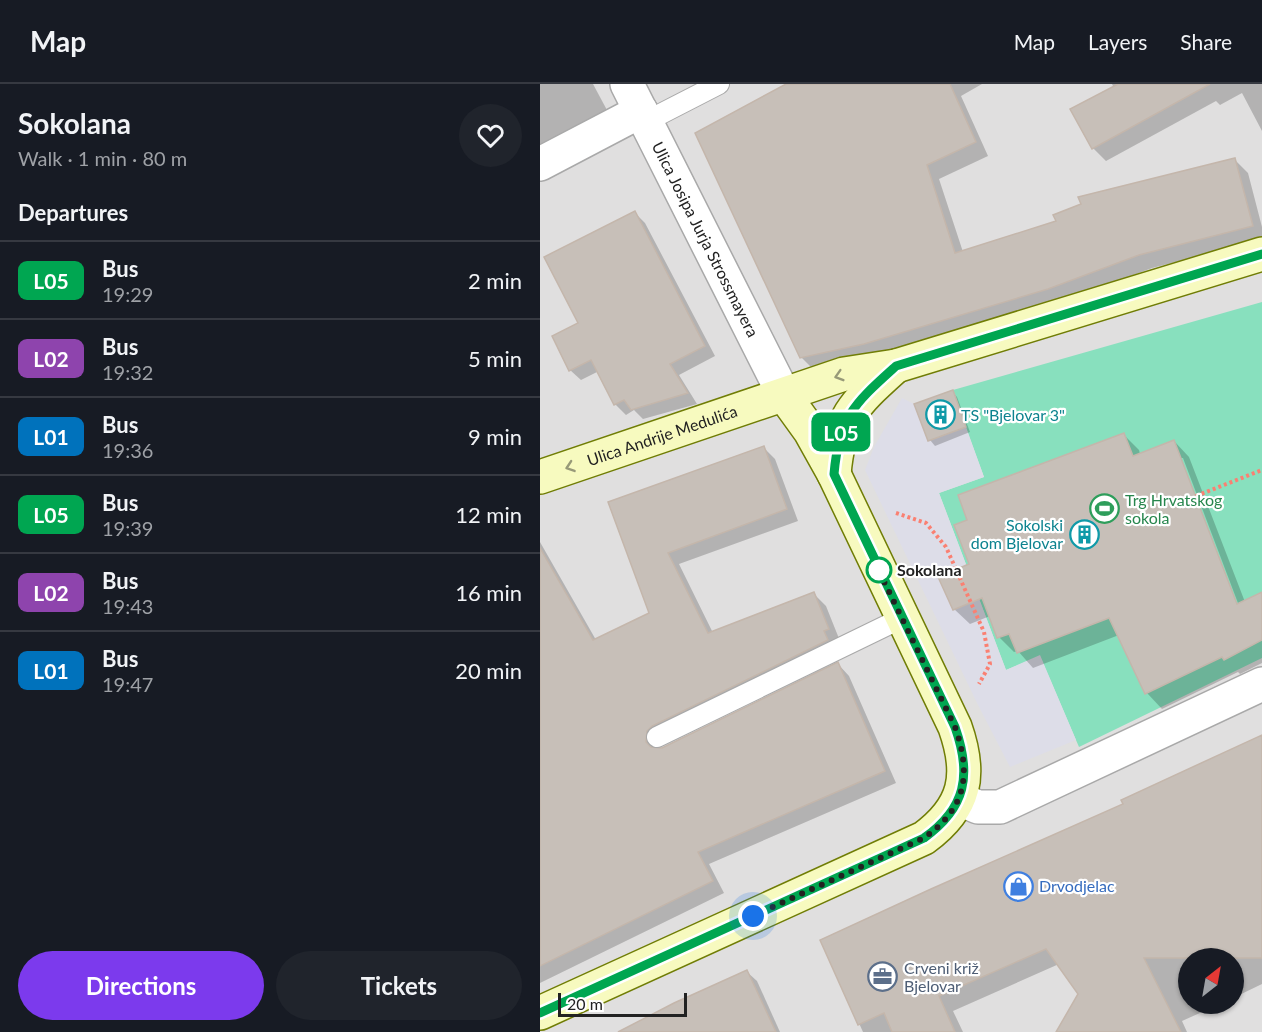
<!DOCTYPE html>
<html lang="en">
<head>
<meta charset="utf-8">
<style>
  :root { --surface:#171b24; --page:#20242c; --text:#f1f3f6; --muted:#9ea1a6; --line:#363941; --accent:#7c3aed }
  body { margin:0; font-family:Lato,sans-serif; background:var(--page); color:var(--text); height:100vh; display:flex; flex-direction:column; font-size:22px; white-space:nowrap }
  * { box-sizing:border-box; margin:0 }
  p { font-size:20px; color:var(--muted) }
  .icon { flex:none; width:33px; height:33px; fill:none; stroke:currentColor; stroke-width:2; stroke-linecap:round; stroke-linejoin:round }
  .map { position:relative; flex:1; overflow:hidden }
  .side { display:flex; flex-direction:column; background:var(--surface); width:540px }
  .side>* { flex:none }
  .badge { padding:0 12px; border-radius:9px; font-size:21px; line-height:39px }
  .needle { width:39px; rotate:31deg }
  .fabs { position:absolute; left:638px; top:864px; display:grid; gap:12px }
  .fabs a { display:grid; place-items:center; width:66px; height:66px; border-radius:50%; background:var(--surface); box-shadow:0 2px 4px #0004; font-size:30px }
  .scale { position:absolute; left:18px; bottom:15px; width:129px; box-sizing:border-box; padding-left:6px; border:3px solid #222; border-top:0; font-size:16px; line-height:21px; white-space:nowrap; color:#222; -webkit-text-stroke:4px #fff; paint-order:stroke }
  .you { position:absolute; width:30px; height:30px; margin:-15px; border:4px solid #fff; border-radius:50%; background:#1a73e8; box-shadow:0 0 0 9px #1a73e833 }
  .map>.badge { position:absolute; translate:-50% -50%; box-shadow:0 0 0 3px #fff }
  h2 { padding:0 18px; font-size:22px; line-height:54px }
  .round { display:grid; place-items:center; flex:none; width:63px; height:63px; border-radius:32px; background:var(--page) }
  .summary { display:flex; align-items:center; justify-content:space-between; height:102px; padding:0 18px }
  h1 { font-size:28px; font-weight:700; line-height:45px }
  .primary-button { display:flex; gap:12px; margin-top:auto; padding:12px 18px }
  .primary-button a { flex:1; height:69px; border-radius:36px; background:var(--accent); color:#fff; font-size:24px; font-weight:700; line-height:69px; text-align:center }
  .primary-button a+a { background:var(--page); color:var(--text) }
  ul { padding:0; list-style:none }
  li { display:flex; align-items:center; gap:18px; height:78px; padding:0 18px; border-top:2px solid var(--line) }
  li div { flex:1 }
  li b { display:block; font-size:22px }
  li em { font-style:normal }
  li .badge { min-width:66px; font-weight:700; text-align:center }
  header { display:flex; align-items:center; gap:36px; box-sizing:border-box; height:84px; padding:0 30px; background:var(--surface); border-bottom:2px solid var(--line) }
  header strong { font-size:28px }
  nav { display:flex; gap:33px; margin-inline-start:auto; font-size:21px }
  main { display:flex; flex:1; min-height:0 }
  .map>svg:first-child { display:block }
</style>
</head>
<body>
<header>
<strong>Map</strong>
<nav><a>Map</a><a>Layers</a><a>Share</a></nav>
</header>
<main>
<section class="side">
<div class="summary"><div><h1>Sokolana</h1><p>Walk · 1 min · 80 m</p></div><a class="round"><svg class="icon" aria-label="heart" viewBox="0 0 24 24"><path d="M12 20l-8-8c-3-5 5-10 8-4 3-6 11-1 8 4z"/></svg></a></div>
<h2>Departures</h2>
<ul>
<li><span class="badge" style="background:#00a651;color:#fff">L05</span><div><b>Bus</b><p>19:29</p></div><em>2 min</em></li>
<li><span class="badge" style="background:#8e44ad;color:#fff">L02</span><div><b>Bus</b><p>19:32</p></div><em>5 min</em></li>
<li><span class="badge" style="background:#0072bc;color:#fff">L01</span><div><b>Bus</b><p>19:36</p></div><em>9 min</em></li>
<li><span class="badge" style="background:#00a651;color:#fff">L05</span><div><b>Bus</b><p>19:39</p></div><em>12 min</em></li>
<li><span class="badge" style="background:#8e44ad;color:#fff">L02</span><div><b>Bus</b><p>19:43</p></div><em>16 min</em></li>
<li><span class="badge" style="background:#0072bc;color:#fff">L01</span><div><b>Bus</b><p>19:47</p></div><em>20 min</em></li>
</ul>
<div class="primary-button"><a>Directions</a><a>Tickets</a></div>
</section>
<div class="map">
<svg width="722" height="948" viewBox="0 0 722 948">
  <rect width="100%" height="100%" fill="#f2efe9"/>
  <!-- residential -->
  <path fill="#e0dfdf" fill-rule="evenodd" d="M 0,0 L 722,0 L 722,948 L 0,948 ZM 648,874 L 693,874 L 693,920 L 648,920 Z"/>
  <!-- pitch -->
  <polygon fill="#88e0be" points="722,218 722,574 539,663 500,572 466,586 399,409 444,393 426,344 388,357 374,320 413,306"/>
  <!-- plaza -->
  <polygon fill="#dddde8" points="362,314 374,320 389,357 426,343 444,393 399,409 466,586 500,571 536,656 470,683 438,621 325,386 334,363"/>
  <!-- shadow -->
  <g fill="#0003" fill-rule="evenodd">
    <polygon points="0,0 53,0 68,28 0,64"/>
    <polygon points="249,0 442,0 421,12 448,72 399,95 423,168 518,138 695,76 708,89 722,143 722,156 612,184 522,218 338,272 275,287 261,273"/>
    <polygon points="572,0 722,0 722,47 702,9 680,21 676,17 566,77 553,64 574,4"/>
    <polygon points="95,129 105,139 175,272 139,291 157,320 103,335 94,326 86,331 75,320 59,287 41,296 30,286 40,240"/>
    <polygon points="412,308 417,313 430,348 395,362 390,356 376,321"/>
    <path d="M 583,350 L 599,366 L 600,370 L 634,357 L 649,373 L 705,518 L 722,509 L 722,579 L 700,590 L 698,588 L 622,625 L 607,609 L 579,551 L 493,584 L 478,567 L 474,568 L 459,553 L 450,532 L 430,540 L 414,525 L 431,481 L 429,437 ZM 640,374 L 643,374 L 701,527 L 699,528 Z"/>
    <polygon points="223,363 235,375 258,437 139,480 173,549 274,510 286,522 300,557 123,654 116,664 123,665 298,580 309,592 356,699 169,780 184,809 0,899 0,458 56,556 110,529 70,419"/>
    <polygon points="722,653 722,900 693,914 693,874 648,874 648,920 680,920 642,937 647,948 518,948 540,910 519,880 413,927 423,948 323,948 282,857 585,721 583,716"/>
    <polygon points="207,888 217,897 240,948 81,948"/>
  </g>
  <!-- building -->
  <g fill="#c7bfb8" stroke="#c4b6ab" stroke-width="1.5">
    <polygon points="246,0 410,0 436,58 387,81 415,169 516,137 513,131 541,120 538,113 695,74 713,142 599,171 508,205 324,260 260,274 155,49"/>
    <polygon points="578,0 670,0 552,65 530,25"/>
    <polygon points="95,127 165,262 130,280 148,309 91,326 84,316 74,321 51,276 29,287 12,252 38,239 4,173"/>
    <polygon points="413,306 426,343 388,357 374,320"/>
    <polygon points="584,349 593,372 634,356 697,520 722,508 722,556 684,576 682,573 605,610 569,534 477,569 469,550 457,554 442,514 413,526 398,493 429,480 414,441 427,436 418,411"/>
    <polygon points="224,362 247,425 128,469 168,549 274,508 289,545 284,547 288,556 112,642 107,647 106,658 111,663 122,664 298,578 345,687 158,768 173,797 0,882 0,464 53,556 109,529 68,418"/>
    <polygon points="722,651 722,874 604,874 641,948 516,948 538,910 506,865 399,912 415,948 352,948 344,929 318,941 280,856 391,805 583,720 581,716"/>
    <polygon points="207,886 236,948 78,948 134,919"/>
  </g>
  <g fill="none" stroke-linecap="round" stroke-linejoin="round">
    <defs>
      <g id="service">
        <polyline points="107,37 179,0"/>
        <polyline points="117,653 362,534"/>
      </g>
      <g id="minor">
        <path id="s1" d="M 87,0 L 244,311"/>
        <polyline points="0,80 101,27"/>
        <polyline points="419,715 438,723 460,723 722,600"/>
      </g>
      <g id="secondary">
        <path d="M 294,390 C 299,332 315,319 356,282"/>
        <path id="s2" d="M 0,393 L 304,290 L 356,282 L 722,170"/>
        <path d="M 0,929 L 384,754 C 426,723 432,691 415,643 L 294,390 L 270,347 L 244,311"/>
      </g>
    </defs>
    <!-- service casing -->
    <use href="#service" stroke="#a9a9a9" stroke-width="22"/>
    <!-- minor casing -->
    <use href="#minor" stroke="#a9a9a9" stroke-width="36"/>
    <!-- secondary casing -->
    <use href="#secondary" stroke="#707d05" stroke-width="36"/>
    <!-- path -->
    <g stroke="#fa8072" stroke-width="4" stroke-dasharray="3 3" stroke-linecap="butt">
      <polyline points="656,412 722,386"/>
      <polyline points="356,429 386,439 406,463 444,548 450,580 439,600"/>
    </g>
    <!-- service -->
    <use href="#service" stroke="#fff" stroke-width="20"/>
    <!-- minor -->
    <use href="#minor" stroke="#fff" stroke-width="33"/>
    <!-- secondary -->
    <use href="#secondary" stroke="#f7fabf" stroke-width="33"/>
  </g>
  <!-- one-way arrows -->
  <defs><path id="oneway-chevron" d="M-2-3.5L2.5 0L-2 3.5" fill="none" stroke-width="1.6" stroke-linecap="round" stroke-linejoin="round" transform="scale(1.5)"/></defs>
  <g stroke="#979978">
    <use href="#oneway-chevron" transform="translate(299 292) rotate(163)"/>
    <use href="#oneway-chevron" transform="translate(30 383) rotate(161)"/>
  </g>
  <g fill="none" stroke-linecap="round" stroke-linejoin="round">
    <defs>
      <path id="line" d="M 0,929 L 384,754 C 426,724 432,691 415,643 L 294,390 C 299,332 315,319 356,282 L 722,170"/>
    </defs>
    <!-- line casing -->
    <use href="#line" stroke="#fff" stroke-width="14"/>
    <!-- line -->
    <use href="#line" stroke="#00a651" stroke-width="9"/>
    <!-- walk -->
    <path stroke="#222" stroke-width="6" stroke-dasharray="0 10.8" d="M 213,832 L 384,754 C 426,724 432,691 415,643 L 335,479 L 339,486"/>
  </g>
  <!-- icons -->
  <defs>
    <symbol id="building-ring" viewBox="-11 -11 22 22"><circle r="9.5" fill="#fff" stroke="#0f9aa8" stroke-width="1.5"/><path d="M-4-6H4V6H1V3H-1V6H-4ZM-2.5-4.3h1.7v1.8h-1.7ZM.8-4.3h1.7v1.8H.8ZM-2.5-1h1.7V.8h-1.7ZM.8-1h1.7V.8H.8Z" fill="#0f9aa8"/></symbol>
    <symbol id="stadium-ring" viewBox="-11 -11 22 22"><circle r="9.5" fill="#fff" stroke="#2e9e5b" stroke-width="1.5"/><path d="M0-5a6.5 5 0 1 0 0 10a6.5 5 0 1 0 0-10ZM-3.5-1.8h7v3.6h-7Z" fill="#2e9e5b"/></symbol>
    <symbol id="shop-ring" viewBox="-11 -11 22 22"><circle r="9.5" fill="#fff" stroke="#3f7fe0" stroke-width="1.5"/><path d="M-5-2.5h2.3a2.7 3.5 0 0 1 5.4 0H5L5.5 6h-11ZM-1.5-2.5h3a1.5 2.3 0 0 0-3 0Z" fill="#3f7fe0"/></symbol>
    <symbol id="office-ring" viewBox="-11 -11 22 22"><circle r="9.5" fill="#fff" stroke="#5c6f8a" stroke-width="1.5"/><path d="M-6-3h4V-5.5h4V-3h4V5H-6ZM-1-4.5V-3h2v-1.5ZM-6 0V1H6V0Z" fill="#5c6f8a"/></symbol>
  </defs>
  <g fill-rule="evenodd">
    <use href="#building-ring" x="384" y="314" width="33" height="33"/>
    <use href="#stadium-ring" x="548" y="408" width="33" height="33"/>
    <use href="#building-ring" x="528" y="434" width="33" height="33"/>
    <use href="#shop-ring" x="462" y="786" width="33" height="33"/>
    <use href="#office-ring" x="326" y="876" width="33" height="33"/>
  </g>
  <!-- markers -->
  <circle fill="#fff" stroke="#00a651" stroke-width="3" cx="339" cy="486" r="12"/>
  <g text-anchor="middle" stroke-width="4.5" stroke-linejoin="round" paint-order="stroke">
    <!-- street labels -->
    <g font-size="16" fill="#222" stroke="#fff">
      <text dy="6" stroke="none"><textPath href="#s1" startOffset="174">Ulica Josipa Jurja Strossmayera</textPath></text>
      <text dy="6" stroke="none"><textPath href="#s2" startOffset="129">Ulica Andrije Medulića</textPath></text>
    </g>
    <!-- culture labels -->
    <g font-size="16" fill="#0d838f" stroke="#fff" text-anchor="start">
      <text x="421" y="337">TS "Bjelovar 3"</text>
      <text x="523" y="447" text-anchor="end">Sokolski<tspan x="523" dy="18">dom Bjelovar</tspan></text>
    </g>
    <!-- leisure labels -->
    <g font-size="16" fill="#27864d" stroke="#fff" text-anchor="start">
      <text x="585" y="422">Trg Hrvatskog<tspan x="585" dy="18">sokola</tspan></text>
    </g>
    <!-- stop labels -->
    <g font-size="16" font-weight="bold" fill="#222" stroke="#fff" text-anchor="start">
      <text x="357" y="492">Sokolana</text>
    </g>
    <!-- shop labels -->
    <g font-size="16" fill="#366cbe" stroke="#fff" text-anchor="start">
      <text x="499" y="808">Drvodjelac</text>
    </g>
    <!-- service labels -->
    <g font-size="16" fill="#4e5e75" stroke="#fff" text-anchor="start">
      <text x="364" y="890">Crveni križ<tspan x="364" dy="18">Bjelovar</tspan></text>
    </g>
  </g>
</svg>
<div class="fabs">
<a><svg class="needle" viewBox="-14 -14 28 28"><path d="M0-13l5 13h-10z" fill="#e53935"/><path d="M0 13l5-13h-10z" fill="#9ea1a6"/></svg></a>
</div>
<div class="scale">20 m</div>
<div class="you" style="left:213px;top:832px"></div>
<b class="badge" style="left:301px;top:348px;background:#00a651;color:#fff">L05</b>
</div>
</main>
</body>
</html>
